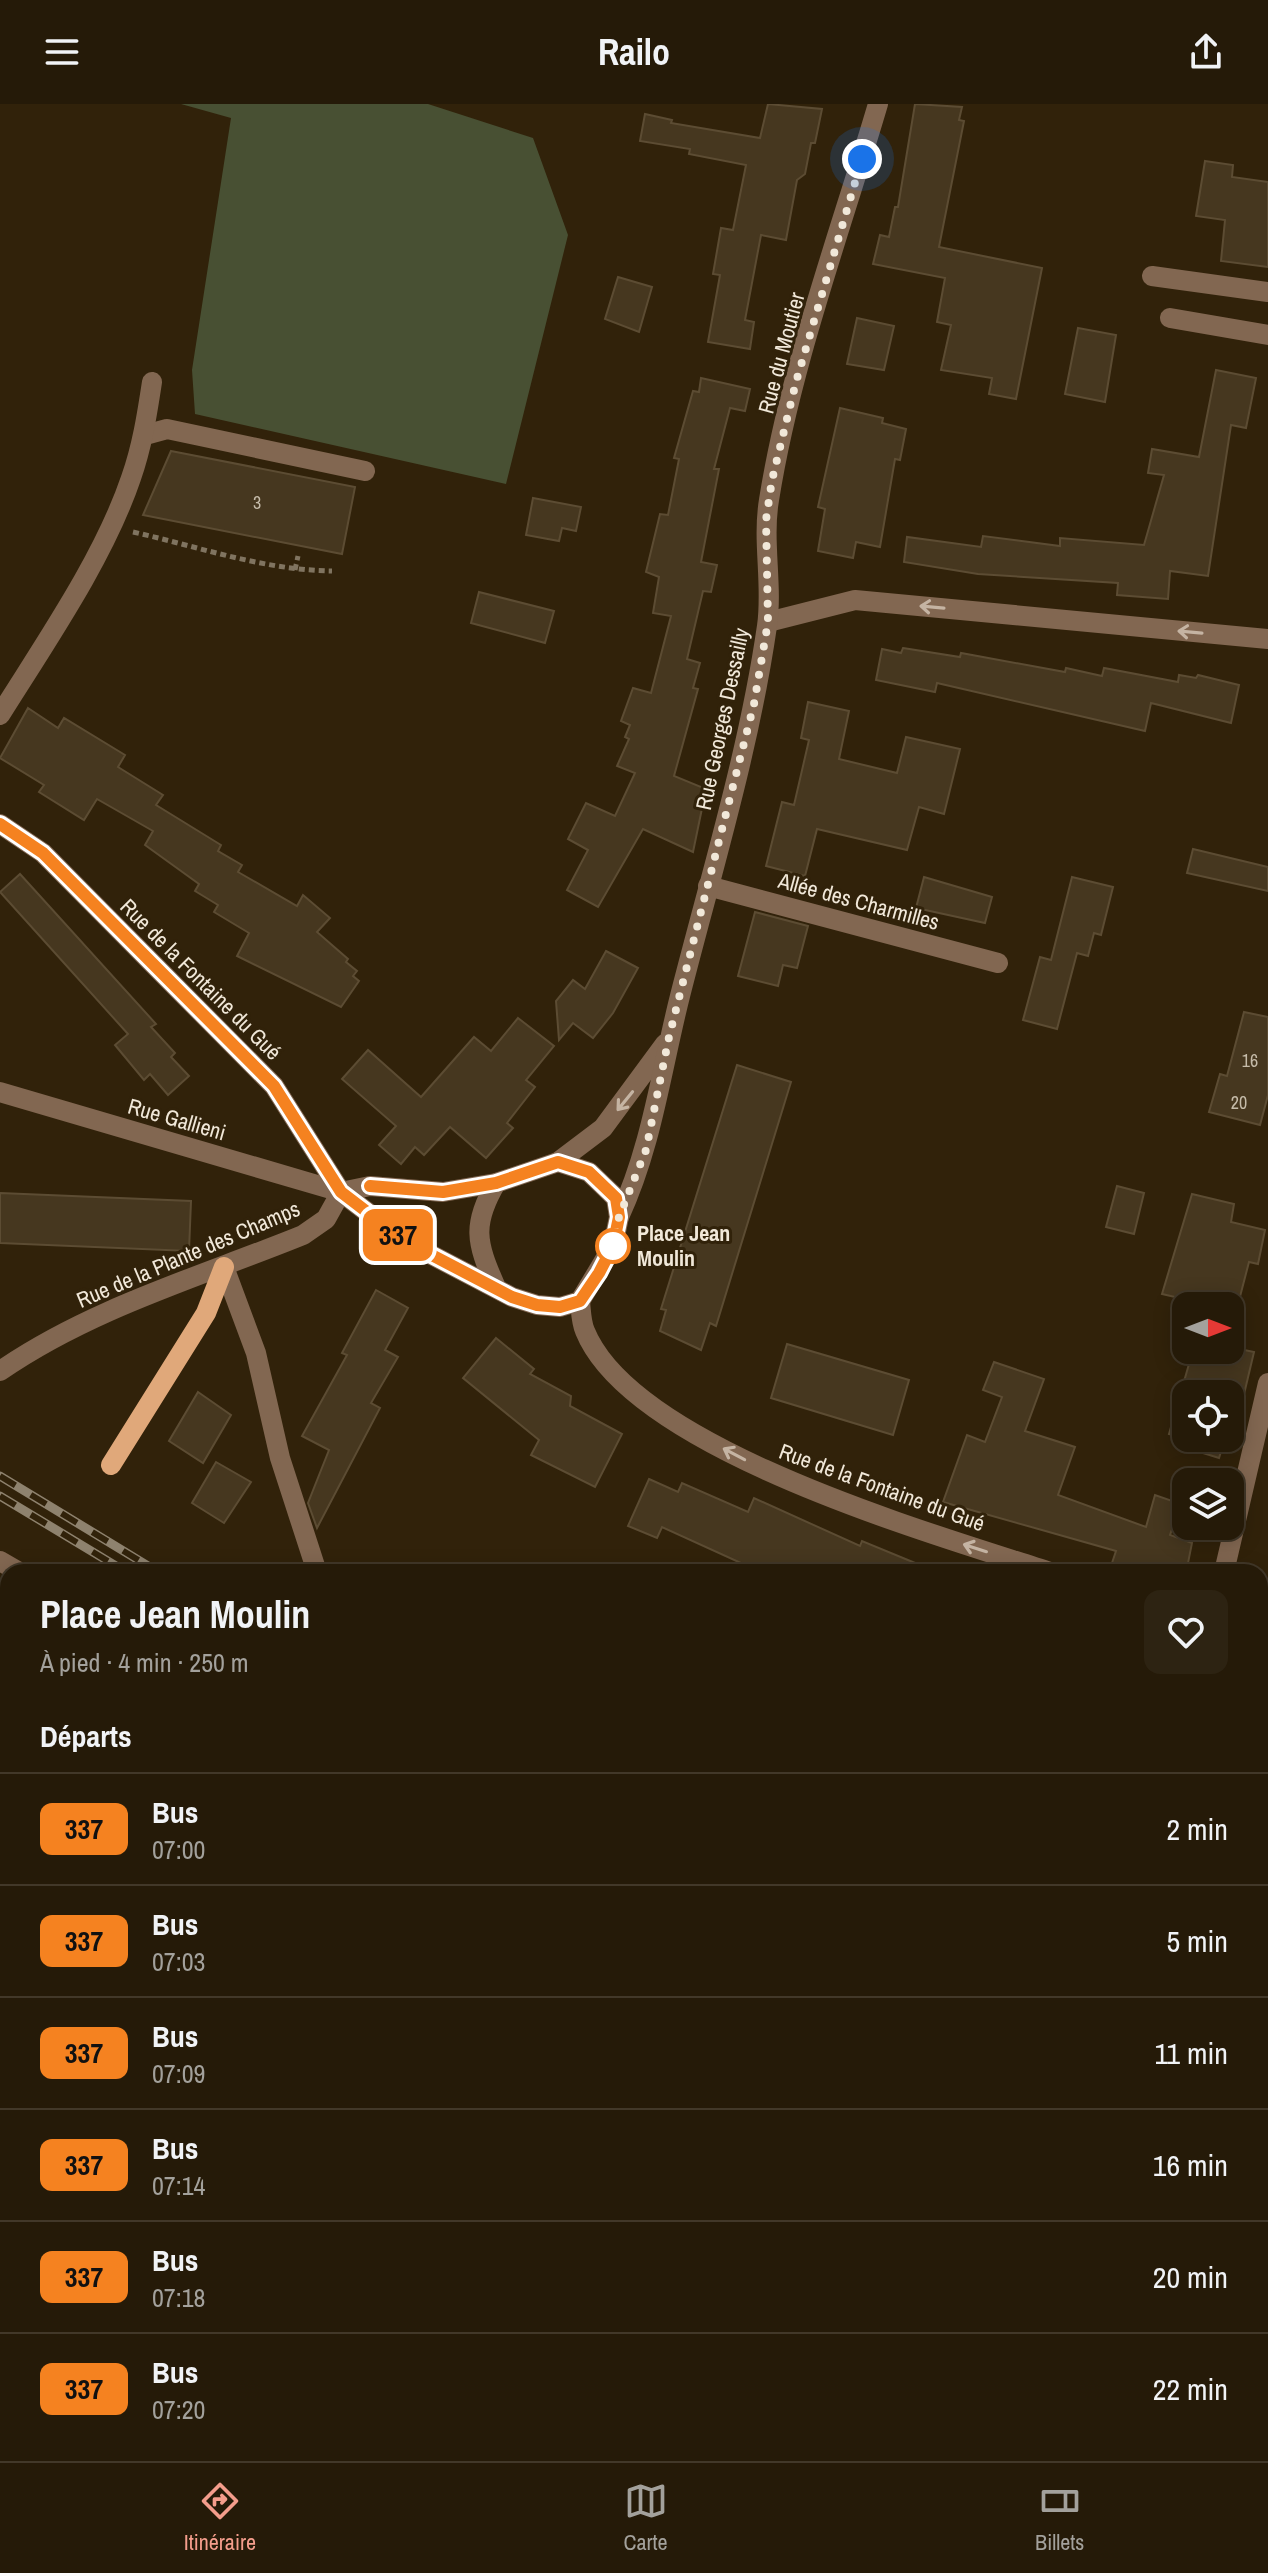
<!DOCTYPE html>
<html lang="fr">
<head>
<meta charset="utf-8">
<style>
  :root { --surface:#251a08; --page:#2d2312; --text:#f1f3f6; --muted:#a3a19c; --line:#423829; --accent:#f49d8c }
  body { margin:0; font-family:"Archivo Narrow",sans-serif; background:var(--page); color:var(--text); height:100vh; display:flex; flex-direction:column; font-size:30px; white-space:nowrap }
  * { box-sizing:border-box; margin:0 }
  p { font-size:26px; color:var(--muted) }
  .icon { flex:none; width:44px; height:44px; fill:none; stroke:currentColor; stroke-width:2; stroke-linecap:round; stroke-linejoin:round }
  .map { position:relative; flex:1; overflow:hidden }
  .panel { position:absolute; left:0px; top:1460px; width:1268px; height:898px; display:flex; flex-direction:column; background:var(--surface); border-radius:24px 24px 0 0; box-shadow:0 4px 20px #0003,0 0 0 2px var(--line) }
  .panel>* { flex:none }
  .badge { padding:0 16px; border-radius:12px; font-size:28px; line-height:52px }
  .needle { width:52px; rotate:90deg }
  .controls { position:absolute; left:1172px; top:1188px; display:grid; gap:16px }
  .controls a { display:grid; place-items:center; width:72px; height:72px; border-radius:16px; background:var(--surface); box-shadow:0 4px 20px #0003,0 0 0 2px var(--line); font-size:40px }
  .you { position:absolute; width:40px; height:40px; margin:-20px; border:6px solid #fff; border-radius:50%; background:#1a73e8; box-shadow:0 0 0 12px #1a73e833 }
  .map>.badge { position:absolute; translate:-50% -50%; box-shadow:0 0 0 4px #fff }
  h2 { padding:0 40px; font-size:30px; line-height:72px }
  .round { display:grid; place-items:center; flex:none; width:84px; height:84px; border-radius:16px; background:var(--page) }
  .summary { display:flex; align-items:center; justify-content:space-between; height:136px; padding:0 40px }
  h1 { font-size:38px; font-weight:700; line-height:60px }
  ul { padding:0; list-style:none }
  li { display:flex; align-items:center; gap:24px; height:112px; padding:0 40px; border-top:2px solid var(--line) }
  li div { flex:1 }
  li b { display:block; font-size:30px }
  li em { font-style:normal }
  li .badge { min-width:88px; font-weight:700; text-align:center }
  header { display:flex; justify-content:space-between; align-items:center; height:104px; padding:0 40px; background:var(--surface); font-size:36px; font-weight:700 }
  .dock { display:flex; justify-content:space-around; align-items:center; height:112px; border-top:2px solid var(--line); background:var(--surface); font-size:22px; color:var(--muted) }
  .dock a { display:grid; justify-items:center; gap:4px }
  .dock .current { color:var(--accent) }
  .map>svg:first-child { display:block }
</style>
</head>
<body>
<header><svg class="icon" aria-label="menu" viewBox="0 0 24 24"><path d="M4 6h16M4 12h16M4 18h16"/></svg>Railo<svg class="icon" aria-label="share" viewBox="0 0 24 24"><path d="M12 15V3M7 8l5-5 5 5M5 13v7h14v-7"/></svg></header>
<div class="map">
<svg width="1268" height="2357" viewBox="0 0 1268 2357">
  <rect width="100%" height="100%" fill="#31220a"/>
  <!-- forest -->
  <g fill="#485033">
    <polygon points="181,0 428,0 533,34 568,131 506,380 195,310 192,266 231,14"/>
    <polygon points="0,1867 8,1876 8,2142 0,2152"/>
  </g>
  <!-- building -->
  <g fill="#46371f" stroke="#5c4c33" stroke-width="2">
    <polygon points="768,0 822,5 815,39 811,39 805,70 797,76 786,136 761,131 745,216 754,218 750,245 708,238 720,171 713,170 721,124 733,126 746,61 689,50 690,45 640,37 645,10 672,16 671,19 760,34"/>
    <polygon points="915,0 962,3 959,16 964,17 939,143 1042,164 1016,295 989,290 992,274 941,266 951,221 937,218 945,174 873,160 880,131 889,133 895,103 898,103"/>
    <polygon points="1205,57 1233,61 1232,73 1268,78 1268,163 1221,157 1225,116 1196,112"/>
    <polygon points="618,173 652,183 639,228 605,215"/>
    <polygon points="857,214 894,222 884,266 847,260"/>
    <polygon points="1078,224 1116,231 1105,298 1065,290"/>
    <polygon points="1216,266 1256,274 1246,324 1231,321 1208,472 1170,467 1168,495 1117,491 1118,479 978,470 904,458 907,433 981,443 983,432 1060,442 1060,434 1144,441 1164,371 1148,369 1152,345 1199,353"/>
    <polygon points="701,274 750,285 745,307 730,304 714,365 719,365 701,458 717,461 711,488 703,487 687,555 700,559 693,584 698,585 674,672 706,685 693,748 643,725 598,803 567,786 588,746 568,735 586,699 615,712 635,669 617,662 629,635 625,633 630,621 621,617 633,584 651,589 671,512 653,509 659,473 646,468 660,410 668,411 679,355 674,354 693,287 699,288"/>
    <polygon points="840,304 883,314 882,319 906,325 900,356 895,355 880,443 856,438 853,454 818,447 825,405 818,403"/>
    <polygon points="171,347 355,383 342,450 143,411"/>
    <polygon points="533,394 581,403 576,427 562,424 559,437 526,431"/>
    <polygon points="479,488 554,507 545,539 471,519"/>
    <polygon points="903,544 960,553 961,549 1065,568 1066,564 1102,572 1104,564 1178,578 1179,571 1196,574 1198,571 1239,581 1231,619 1151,599 1145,627 937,579 935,588 876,576 882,545 901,549"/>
    <polygon points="808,598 849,607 839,655 897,669 906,633 960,645 944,710 919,703 907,746 817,725 805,772 766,762 782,698 794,701 809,636 801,634"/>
    <polygon points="28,604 58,624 64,614 125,651 118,663 163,691 156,701 221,741 218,747 242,761 238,768 297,802 303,791 330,814 317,828 348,855 346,858 357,867 353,872 359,877 341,903 237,852 249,829 214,808 218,801 195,787 199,780 145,741 153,727 97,695 84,716 39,688 44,681 0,654"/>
    <polygon points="1193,745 1268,763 1268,787 1187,769"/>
    <polygon points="20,770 156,920 151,923 175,949 171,953 189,972 168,991 150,970 144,976 115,941 128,930 0,788"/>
    <polygon points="924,773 992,793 985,819 916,804"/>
    <polygon points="1072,773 1113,783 1101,831 1094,829 1088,852 1077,849 1057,925 1023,916 1040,853 1051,856"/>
    <polygon points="755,808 808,822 797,864 783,861 778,882 738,872"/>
    <polygon points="606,847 638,864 613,909 593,934 573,919 559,936 556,897 573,876 585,885"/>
    <polygon points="1244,908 1268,913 1268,991 1260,1021 1209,1008 1220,970 1227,972"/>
    <polygon points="518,914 554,942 526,976 535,983 507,1019 513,1024 486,1054 450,1023 424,1051 415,1043 401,1060 379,1041 396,1022 342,975 368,946 421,993 474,933 491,947"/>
    <polygon points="737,961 791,978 716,1222 710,1219 701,1246 660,1227 666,1206 661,1205"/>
    <polygon points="1117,1082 1144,1089 1134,1130 1106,1123"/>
    <polygon points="0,1089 191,1097 189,1147 0,1139"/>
    <polygon points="1192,1090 1234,1100 1231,1118 1265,1126 1258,1160 1249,1158 1230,1231 1230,1202 1186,1202 1188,1196 1162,1190"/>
    <polygon points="376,1186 408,1204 385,1246 398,1253 371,1299 380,1304 317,1424 308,1399 329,1346 302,1332 347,1251 342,1249"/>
    <polygon points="496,1234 534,1265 530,1270 571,1292 570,1302 622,1330 595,1383 531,1351 539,1336 463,1274"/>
    <polygon points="787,1240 909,1276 893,1331 771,1294"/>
    <polygon points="1230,1243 1254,1248 1241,1303 1230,1331 1230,1290 1186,1290 1186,1334 1229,1334 1228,1339 1224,1338 1219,1354 1187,1344 1190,1335 1169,1330 1193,1246 1230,1246"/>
    <polygon points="994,1258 1044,1275 1025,1327 1075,1343 1058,1391 1146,1423 1155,1391 1181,1400 1170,1431 1192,1439 1187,1464 1171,1468 1126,1468 1126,1463 1112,1459 1116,1447 943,1398 967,1331 985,1338 1002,1293 983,1286"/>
    <polygon points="198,1288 231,1311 203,1359 169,1337"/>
    <polygon points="216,1358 251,1378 224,1419 192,1399"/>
    <polygon points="649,1375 678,1388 682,1379 748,1408 754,1394 860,1442 862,1437 937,1468 737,1468 741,1459 662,1423 657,1434 628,1422"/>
  </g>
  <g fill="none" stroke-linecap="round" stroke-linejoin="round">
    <!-- path -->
    <g stroke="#807460" stroke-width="5" stroke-dasharray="6 4" stroke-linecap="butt">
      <path d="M 133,428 C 200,443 263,466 332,467"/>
      <polyline points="295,466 298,452"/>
      <polyline points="0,2348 13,2357"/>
      <polyline points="645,2357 650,2350"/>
    </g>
    <!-- minor -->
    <g stroke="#826751" stroke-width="20">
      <polyline points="1152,172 1268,188"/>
      <polyline points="1170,214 1268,231"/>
      <polyline points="145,331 167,325 365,367"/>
      <polyline points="768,518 855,496 1268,535"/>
      <path d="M 0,611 C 45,539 104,454 131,374 C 142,343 147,311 152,278"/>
      <polyline points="0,720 43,749 274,982 341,1088"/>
      <polyline points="708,782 998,859"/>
      <polyline points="0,988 341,1088 405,1137 512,1193 537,1201 560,1203 580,1197 613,1142 619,1113 616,1094 589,1068 558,1058 496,1079 443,1088 370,1082 341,1088"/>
      <polyline points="558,1058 603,1024 665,940"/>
      <path d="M 619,1113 C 652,1042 661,967 680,892 C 711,770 749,647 767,522 C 773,481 762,438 769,396 C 790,263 840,129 878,0"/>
      <polyline points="224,1163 256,1249 280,1354 317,1468"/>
      <path d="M 495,1181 C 476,1138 472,1120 496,1079"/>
      <path d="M 580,1197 C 581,1206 581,1218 585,1227 C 633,1345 934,1430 1050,1468"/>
      <path d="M 0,1267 C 91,1204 202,1172 303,1131 L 326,1115 L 341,1088"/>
      <polyline points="0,1457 19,1468"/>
      <polyline points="1224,1468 1268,1279"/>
      <polyline points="1260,1531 1268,1533"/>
    </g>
    <!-- major -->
    <g stroke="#e0a87a" stroke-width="20">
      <polyline points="111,1361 206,1209 224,1163"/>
      <polyline points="0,2291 8,2298"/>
      <polyline points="72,2350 83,2357"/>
    </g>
    <defs>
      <g id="rail">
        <polyline points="0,1372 158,1468"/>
        <polyline points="0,1392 126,1468"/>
        <polyline points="1260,2136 1268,2141"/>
        <polyline points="1260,2156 1268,2161"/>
      </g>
    </defs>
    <!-- rail casing -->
    <use href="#rail" stroke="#8e826e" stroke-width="9"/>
    <!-- rail -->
    <use href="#rail" stroke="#31220a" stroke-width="6" stroke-dasharray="18" stroke-linecap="butt"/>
  </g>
  <!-- one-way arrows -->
  <defs><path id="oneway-shaft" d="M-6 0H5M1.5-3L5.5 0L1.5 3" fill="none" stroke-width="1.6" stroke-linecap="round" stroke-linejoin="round" transform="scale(2)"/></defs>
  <g stroke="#c5b4a3">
    <use href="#oneway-shaft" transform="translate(932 503) rotate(-175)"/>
    <use href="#oneway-shaft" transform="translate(1190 528) rotate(-175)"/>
    <use href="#oneway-shaft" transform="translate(625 997) rotate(129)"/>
    <use href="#oneway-shaft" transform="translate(734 1350) rotate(-152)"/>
    <use href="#oneway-shaft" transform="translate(975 1444) rotate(-162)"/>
  </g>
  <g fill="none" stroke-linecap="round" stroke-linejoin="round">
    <defs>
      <polyline id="line" points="0,720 43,749 274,982 341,1088 405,1137 512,1193 537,1201 560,1203 580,1197 599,1169 613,1142 619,1113 616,1094 589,1068 558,1058 496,1079 443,1088 370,1082"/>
    </defs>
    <!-- line casing -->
    <use href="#line" stroke="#fff" stroke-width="18"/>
    <!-- line -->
    <use href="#line" stroke="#f58220" stroke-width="12"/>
    <!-- walk -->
    <polyline stroke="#f1e8d9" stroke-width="8" stroke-dasharray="0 14.4" points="613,1142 619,1113 646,1046 669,933 754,600 768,518 766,416 772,376 796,278 862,55"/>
  </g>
  <!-- markers -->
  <circle fill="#fff" stroke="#f58220" stroke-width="4" cx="613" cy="1142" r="16"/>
  <g text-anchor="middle" stroke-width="6" stroke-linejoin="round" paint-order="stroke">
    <!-- number labels -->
    <g font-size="18" fill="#c6bcaa">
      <text x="257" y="405">3</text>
      <text x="1250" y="963">16</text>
      <text x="1239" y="1005">20</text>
    </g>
    <!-- street labels -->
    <g font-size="22" fill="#f1e8d9" stroke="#31220a">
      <text transform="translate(781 249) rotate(-75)" y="8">Rue du Moutier</text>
      <text transform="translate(722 615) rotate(-78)" y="8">Rue Georges Dessailly</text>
      <text transform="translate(859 797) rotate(15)" y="8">Allée des Charmilles</text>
      <text transform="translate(201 875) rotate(45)" y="8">Rue de la Fontaine du Gué</text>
      <text transform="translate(177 1015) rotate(16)" y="8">Rue Gallieni</text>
      <text transform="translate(188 1150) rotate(-23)" y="8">Rue de la Plante des Champs</text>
      <text transform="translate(882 1383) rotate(20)" y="8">Rue de la Fontaine du Gué</text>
    </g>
    <!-- stop labels -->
    <g font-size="22" font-weight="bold" fill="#f1e8d9" stroke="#31220a" text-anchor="start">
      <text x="637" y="1137">Place Jean<tspan x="637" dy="25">Moulin</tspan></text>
    </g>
  </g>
</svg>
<div class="controls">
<a><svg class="needle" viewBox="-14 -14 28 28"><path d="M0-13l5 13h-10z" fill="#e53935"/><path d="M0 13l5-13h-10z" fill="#a3a19c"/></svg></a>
<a><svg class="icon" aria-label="locate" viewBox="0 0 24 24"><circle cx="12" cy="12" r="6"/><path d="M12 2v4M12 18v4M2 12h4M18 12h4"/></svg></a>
<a><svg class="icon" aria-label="layers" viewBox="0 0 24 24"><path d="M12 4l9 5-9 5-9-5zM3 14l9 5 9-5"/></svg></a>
</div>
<div class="you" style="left:862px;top:55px"></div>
<b class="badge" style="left:398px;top:1131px;background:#f58220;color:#111">337</b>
<section class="panel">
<div class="summary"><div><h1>Place Jean Moulin</h1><p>À pied · 4 min · 250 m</p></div><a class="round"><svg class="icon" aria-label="heart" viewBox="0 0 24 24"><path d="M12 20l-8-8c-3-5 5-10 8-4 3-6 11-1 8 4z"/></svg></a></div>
<h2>Départs</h2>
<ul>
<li><span class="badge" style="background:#f58220;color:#111">337</span><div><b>Bus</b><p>07:00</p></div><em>2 min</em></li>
<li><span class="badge" style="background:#f58220;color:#111">337</span><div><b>Bus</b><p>07:03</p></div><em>5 min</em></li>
<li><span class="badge" style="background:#f58220;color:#111">337</span><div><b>Bus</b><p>07:09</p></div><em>11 min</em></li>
<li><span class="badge" style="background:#f58220;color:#111">337</span><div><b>Bus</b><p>07:14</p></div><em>16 min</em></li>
<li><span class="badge" style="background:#f58220;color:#111">337</span><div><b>Bus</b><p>07:18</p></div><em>20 min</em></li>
<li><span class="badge" style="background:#f58220;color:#111">337</span><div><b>Bus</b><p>07:20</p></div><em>22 min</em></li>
</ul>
</section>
</div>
<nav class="dock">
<a class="current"><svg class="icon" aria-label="directions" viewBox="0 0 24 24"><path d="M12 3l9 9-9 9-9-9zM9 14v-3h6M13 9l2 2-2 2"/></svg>Itinéraire</a>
<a><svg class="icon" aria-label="map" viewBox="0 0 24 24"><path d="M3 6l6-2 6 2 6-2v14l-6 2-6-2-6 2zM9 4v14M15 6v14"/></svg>Carte</a>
<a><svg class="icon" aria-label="tickets" viewBox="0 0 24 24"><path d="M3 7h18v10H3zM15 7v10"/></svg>Billets</a>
</nav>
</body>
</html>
